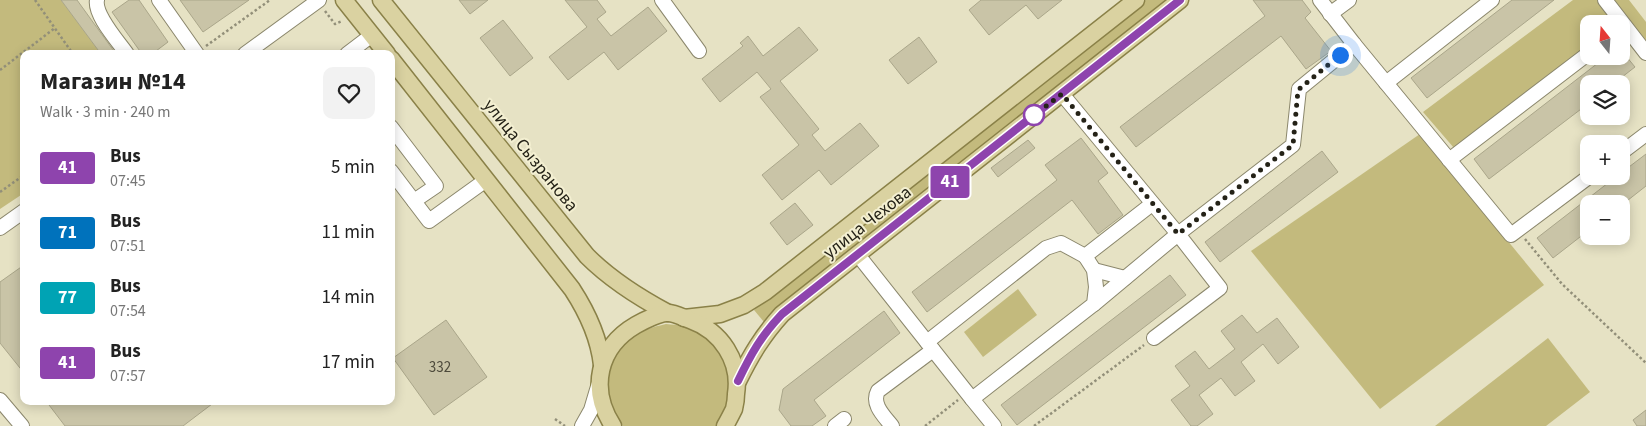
<!DOCTYPE html>
<html lang="en">
<head>
<meta charset="utf-8">
<style>
  :root { --surface:#fff; --page:#f2f2f2; --text:#222; --muted:#767676 }
  body { margin:0; font-family:"Source Sans 3",sans-serif; background:var(--page); color:var(--text); height:100vh; display:flex; flex-direction:column; font-size:19px; white-space:nowrap }
  * { box-sizing:border-box; margin:0 }
  p { font-size:16px; color:var(--muted) }
  .icon { flex:none; width:28px; height:28px; fill:none; stroke:currentColor; stroke-width:2; stroke-linecap:round; stroke-linejoin:round }
  .map { position:relative; flex:1; overflow:hidden }
  .panel { position:absolute; left:20px; top:50px; width:375px; height:355px; display:flex; flex-direction:column; background:var(--surface); border-radius:10px; box-shadow:0 2px 12px #0003 }
  .panel>* { flex:none }
  .badge { padding:0 10px; border-radius:4px; font-size:18px; line-height:32px }
  .needle { width:32px; rotate:343deg }
  .tools { position:absolute; left:1580px; top:15px; display:grid; gap:10px }
  .tools a { display:grid; place-items:center; width:50px; height:50px; border-radius:10px; background:var(--surface); box-shadow:0 2px 12px #0003; font-size:25px }
  .you { position:absolute; width:25px; height:25px; margin:-12px; border:4px solid #fff; border-radius:50%; background:#1a73e8; box-shadow:0 0 0 8px #1a73e833 }
  .map>.badge { position:absolute; translate:-50% -50%; box-shadow:0 0 0 2px #fff }
  .round { display:grid; place-items:center; flex:none; width:52px; height:52px; border-radius:10px; background:var(--page) }
  .summary { display:flex; align-items:center; justify-content:space-between; height:85px; padding:0 20px }
  h1 { font-size:24px; font-weight:700; line-height:38px }
  ul { padding:0; list-style:none }
  li { display:flex; align-items:center; gap:15px; height:65px; padding:0 20px }
  li div { flex:1 }
  li b { display:block; font-size:19px }
  li em { font-style:normal }
  li .badge { min-width:55px; font-weight:700; text-align:center }
  .map>svg:first-child { display:block }
</style>
</head>
<body>
<div class="map">
<svg width="1646" height="426" viewBox="0 0 1646 426">
  <rect width="100%" height="100%" fill="#e6e2c4"/>
  <!-- green -->
  <g fill="#c3ba7d">
    <polygon points="0,0 61,0 102,54 24,54 24,193 0,209"/>
    <polygon points="1146,0 1171,0 764,322 754,310"/>
    <polygon points="1573,0 1597,0 1615,24 1589,24 1589,47 1454,148 1423,112"/>
    <polygon points="1607,0 1629,0 1646,22 1646,48"/>
    <polygon points="1420,134 1544,285 1380,409 1251,251"/>
    <polygon points="1018,289 1037,315 983,357 964,332"/>
    <path d="M 666,324 C 678,325 690,326 700,332 C 731,352 742,397 716,426 L 623,426 C 602,400 603,360 630,338 C 641,330 653,327 666,324 Z"/>
    <polygon points="1548,338 1590,392 1546,426 1435,426"/>
  </g>
  <!-- building -->
  <g fill="#c9c4a7" stroke="#aaa68a">
    <polygon points="61,0 77,0 116,54 101,54"/>
    <polygon points="129,0 139,0 168,42 152,54 142,54 112,12"/>
    <polygon points="180,0 249,0 203,32"/>
    <polygon points="459,0 488,0 470,14"/>
    <polygon points="565,0 597,0 606,12 597,19 611,36 648,7 667,31 618,70 604,52 568,80 549,57 587,27"/>
    <polygon points="981,0 1062,0 1038,19 1026,5 989,35 969,10"/>
    <polygon points="1253,0 1302,0 1311,12 1305,18 1331,51 1306,69 1281,36 1136,147 1120,127 1265,16"/>
    <polygon points="1512,0 1554,0 1427,98 1411,78"/>
    <polygon points="503,20 533,58 510,76 480,38"/>
    <polygon points="799,27 818,50 780,81 819,129 812,135 825,151 860,123 879,146 831,185 819,170 782,200 762,175 799,145 760,97 771,89 757,72 720,102 702,79 743,46 740,43 748,36 763,56"/>
    <polygon points="919,37 937,62 908,84 889,60"/>
    <polygon points="1607,56 1626,56 1635,67 1613,84 1589,84 1589,103 1489,179 1474,159"/>
    <polygon points="1081,138 1108,173 1098,181 1123,215 1098,234 1072,200 927,312 912,292 1057,180 1045,165"/>
    <polygon points="1028,140 1035,148 998,177 991,168"/>
    <polygon points="1322,151 1338,172 1220,262 1205,242"/>
    <polygon points="1646,154 1646,186 1623,204 1589,204 1589,230 1553,258 1537,238 1617,176 1621,176 1621,173"/>
    <polygon points="795,203 813,225 787,245 770,223"/>
    <polygon points="24,265 24,373 0,343 0,282"/>
    <polygon points="1170,275 1186,295 1017,425 1001,405"/>
    <polygon points="884,311 900,333 814,400 826,416 812,426 791,426 779,410 783,389"/>
    <polygon points="1242,315 1257,333 1277,318 1299,347 1278,364 1263,344 1241,362 1255,381 1235,396 1221,378 1199,395 1213,414 1197,426 1191,426 1171,400 1190,386 1175,366 1195,351 1209,369 1235,349 1221,331"/>
    <polygon points="446,320 487,377 434,415 393,358"/>
    <polygon points="46,401 216,401 183,426 65,426"/>
    <polygon points="1646,410 1646,426 1637,426 1633,420"/>
  </g>
  <g fill="none" stroke-linecap="round" stroke-linejoin="round">
    <defs>
      <g id="minor">
        <path d="M 97,0 C 94,15 118,41 127,54"/>
        <polyline points="159,0 197,54"/>
        <polyline points="662,0 699,51"/>
        <polyline points="1320,0 1354,44 1511,235 1590,176"/>
        <polyline points="1605,0 1646,53"/>
        <polyline points="1330,14 1349,0"/>
        <polyline points="245,54 319,0"/>
        <polyline points="347,54 372,35"/>
        <polyline points="1386,83 1492,0"/>
        <polyline points="1062,94 1178,234 1293,145 1299,89 1354,44"/>
        <polyline points="391,127 436,186 414,201"/>
        <polyline points="1621,153 1646,134"/>
        <polyline points="1449,160 1589,53"/>
        <polyline points="391,171 429,221 486,180"/>
        <polyline points="0,228 24,211"/>
        <polyline points="858,255 972,399"/>
        <polyline points="1094,270 1125,278"/>
        <polyline points="1094,304 1178,234 1220,288 1154,338"/>
        <polyline points="927,342 1046,248 1061,243 1085,256 1152,204"/>
        <polyline points="0,400 22,426"/>
        <polyline points="582,426 591,410 599,383"/>
        <polyline points="835,426 844,419"/>
        <path d="M 892,426 C 884,416 871,404 878,391 L 933,350"/>
        <polyline points="994,426 972,399 1094,304 1096,287 1094,270 1085,256"/>
      </g>
      <g id="major">
        <polyline points="344,0 387,54"/>
        <path d="M 381,0 L 587,256 C 611,280 638,297 668,313"/>
        <path d="M 391,59 L 572,289 C 587,312 599,337 602,365"/>
        <polyline points="684,318 720,314 744,305 765,292 1136,0"/>
        <path d="M 738,381 C 751,355 762,336 782,314 L 1180,0"/>
        <path d="M 613,426 C 589,389 598,347 636,325 C 643,321 661,312 668,313 C 675,313 684,318 690,320 C 721,331 741,361 736,394 C 736,399 735,405 734,409 C 731,415 728,421 725,426"/>
      </g>
    </defs>
    <!-- minor casing -->
    <use href="#minor" stroke="#8b876c" stroke-width="16"/>
    <!-- major casing -->
    <use href="#major" stroke="#8a8148" stroke-width="19"/>
    <!-- path -->
    <g stroke="#928f79" stroke-width="2.5" stroke-dasharray="2.5 2.5" stroke-linecap="butt">
      <polyline points="35,0 73,54"/>
      <polyline points="325,11 335,24 342,21"/>
      <polyline points="206,46 270,0"/>
      <polyline points="0,70 55,28"/>
      <polyline points="0,192 24,175"/>
      <polyline points="1525,239 1562,284 1646,363"/>
      <polyline points="555,419 565,426"/>
      <polyline points="925,426 958,400"/>
      <polyline points="1034,426 1144,345"/>
    </g>
    <!-- minor -->
    <use href="#minor" stroke="#fff" stroke-width="14"/>
    <!-- major -->
    <use href="#major" stroke="#dad2a1" stroke-width="16"/>
  </g>
  <g fill="none" stroke-linecap="round" stroke-linejoin="round">
    <defs>
      <path id="line" d="M 738,381 C 751,354 761,336 782,314 L 1180,0"/>
    </defs>
    <!-- line casing -->
    <use href="#line" stroke="#fff" stroke-width="11"/>
    <!-- line -->
    <use href="#line" stroke="#8e44ad" stroke-width="8"/>
    <!-- walk -->
    <polyline stroke="#242217" stroke-width="5" stroke-dasharray="0 9" points="1034,115 1033,116 1062,94 1178,234 1293,145 1298,90 1340,55"/>
  </g>
  <!-- markers -->
  <circle fill="#fff" stroke="#8e44ad" stroke-width="2.5" cx="1034" cy="115" r="10"/>
  <g text-anchor="middle" stroke-width="4" stroke-linejoin="round" paint-order="stroke">
    <!-- number labels -->
    <g font-size="15" fill="#4d4a3b">
      <text x="440" y="372">332</text>
    </g>
    <!-- street labels -->
    <g font-size="18" fill="#242217" stroke="#f3efd1">
      <text transform="translate(531 155) rotate(51)" y="6">улица Сызранова</text>
      <text transform="translate(867 222) rotate(-38)" y="6">улица Чехова</text>
    </g>
  </g>
</svg>
<div class="tools">
<a><svg class="needle" viewBox="-14 -14 28 28"><path d="M0-13l5 13h-10z" fill="#e53935"/><path d="M0 13l5-13h-10z" fill="#767676"/></svg></a>
<a><svg class="icon" aria-label="layers" viewBox="0 0 24 24"><path d="M12 4l9 5-9 5-9-5zM3 14l9 5 9-5"/></svg></a>
<a>+</a>
<a>−</a>
</div>
<div class="you" style="left:1340px;top:55px"></div>
<b class="badge" style="left:950px;top:182px;background:#8e44ad;color:#fff">41</b>
<section class="panel">
<div class="summary"><div><h1>Магазин №14</h1><p>Walk · 3 min · 240 m</p></div><a class="round"><svg class="icon" aria-label="heart" viewBox="0 0 24 24"><path d="M12 20l-8-8c-3-5 5-10 8-4 3-6 11-1 8 4z"/></svg></a></div>
<ul>
<li><span class="badge" style="background:#8e44ad;color:#fff">41</span><div><b>Bus</b><p>07:45</p></div><em>5 min</em></li>
<li><span class="badge" style="background:#0072bc;color:#fff">71</span><div><b>Bus</b><p>07:51</p></div><em>11 min</em></li>
<li><span class="badge" style="background:#00a3b4;color:#fff">77</span><div><b>Bus</b><p>07:54</p></div><em>14 min</em></li>
<li><span class="badge" style="background:#8e44ad;color:#fff">41</span><div><b>Bus</b><p>07:57</p></div><em>17 min</em></li>
</ul>
</section>
</div>
</body>
</html>
